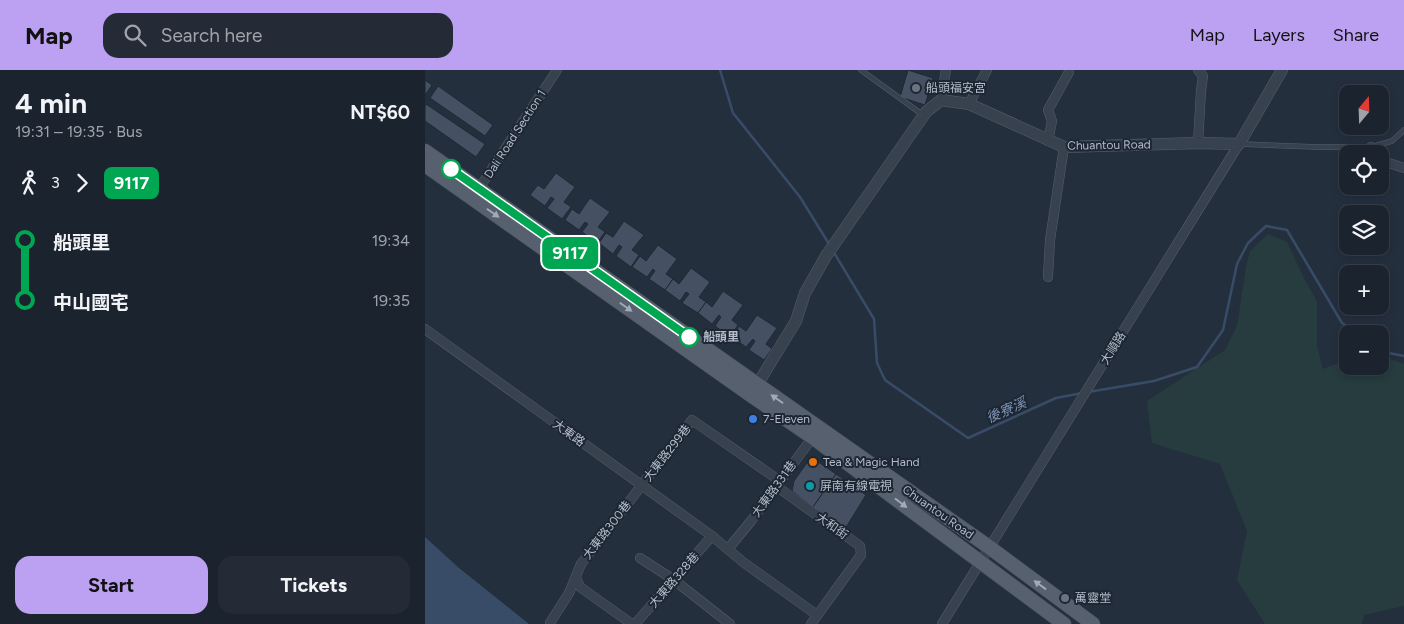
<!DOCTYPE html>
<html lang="en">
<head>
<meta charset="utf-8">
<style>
  :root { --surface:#1b232e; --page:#242b36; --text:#f1f3f6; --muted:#a0a4aa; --line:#39404a; --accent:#bca0f2 }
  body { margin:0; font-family:Figtree,"Noto Sans TC",sans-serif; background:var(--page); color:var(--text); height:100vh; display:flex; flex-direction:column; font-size:19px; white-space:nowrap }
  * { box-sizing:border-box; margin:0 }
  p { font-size:16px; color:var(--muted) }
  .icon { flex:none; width:28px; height:28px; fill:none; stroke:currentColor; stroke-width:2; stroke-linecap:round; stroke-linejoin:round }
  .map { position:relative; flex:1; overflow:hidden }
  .panel { display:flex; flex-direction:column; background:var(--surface); width:425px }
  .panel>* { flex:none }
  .badge { padding:0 10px; border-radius:8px; font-size:18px; line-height:32px }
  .needle { width:32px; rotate:19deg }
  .controls { position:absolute; left:914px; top:15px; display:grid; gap:10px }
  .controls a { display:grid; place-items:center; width:50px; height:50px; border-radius:10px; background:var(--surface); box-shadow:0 2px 8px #0003,0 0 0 1px var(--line); font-size:25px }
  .map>.badge { position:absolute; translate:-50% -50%; box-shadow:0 0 0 2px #fff }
  .legs { display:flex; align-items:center; gap:8px; height:55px; padding:0 15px; font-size:16px }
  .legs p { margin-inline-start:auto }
  .summary { display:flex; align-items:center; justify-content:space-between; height:85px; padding:0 15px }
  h1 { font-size:28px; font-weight:700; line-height:38px }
  .action { display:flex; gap:10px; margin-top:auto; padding:10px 15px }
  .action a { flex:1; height:58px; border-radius:15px; background:var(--accent); color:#111; font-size:20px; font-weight:700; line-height:58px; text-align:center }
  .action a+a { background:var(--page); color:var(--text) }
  ul { padding:0 15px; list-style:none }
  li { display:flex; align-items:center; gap:18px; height:60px; font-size:19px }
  li i { display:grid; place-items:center; width:8px; height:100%; margin:0 6px; background:currentColor }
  li i::after { content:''; width:12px; height:12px; margin:-6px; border:4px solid; border-radius:50%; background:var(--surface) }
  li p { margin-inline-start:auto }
  li:first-child i { background:linear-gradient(#0000 50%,currentColor 0) }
  li:last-child i { background:linear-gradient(currentColor 50%,#0000 0) }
  header { display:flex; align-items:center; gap:30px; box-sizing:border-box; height:70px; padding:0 25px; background:var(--accent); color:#111 }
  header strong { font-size:24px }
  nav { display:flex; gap:28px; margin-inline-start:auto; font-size:18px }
  .search { width:350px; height:45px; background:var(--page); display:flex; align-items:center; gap:12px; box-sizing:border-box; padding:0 18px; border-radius:15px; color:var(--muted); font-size:19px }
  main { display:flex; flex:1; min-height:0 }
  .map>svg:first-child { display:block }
</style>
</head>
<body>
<header>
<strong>Map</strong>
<div class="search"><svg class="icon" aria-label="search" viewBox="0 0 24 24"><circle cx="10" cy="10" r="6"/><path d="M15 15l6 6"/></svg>Search here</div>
<nav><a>Map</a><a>Layers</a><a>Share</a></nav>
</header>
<main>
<section class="panel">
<div class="summary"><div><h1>4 min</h1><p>19:31 – 19:35 · Bus</p></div><b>NT$60</b></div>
<div class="legs"><svg class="icon" aria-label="walk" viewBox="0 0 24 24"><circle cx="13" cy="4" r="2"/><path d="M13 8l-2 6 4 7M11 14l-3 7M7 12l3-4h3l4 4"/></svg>3<svg class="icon" aria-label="forward" viewBox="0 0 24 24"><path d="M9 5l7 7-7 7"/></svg><b class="badge" style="background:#00a651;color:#fff">9117</b></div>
<ul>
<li><i style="color:#00a651"></i><b>船頭里</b><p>19:34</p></li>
<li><i style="color:#00a651"></i><b>中山國宅</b><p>19:35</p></li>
</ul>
<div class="action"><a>Start</a><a>Tickets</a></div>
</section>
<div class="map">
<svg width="979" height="554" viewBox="0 0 979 554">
  <rect width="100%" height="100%" fill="#242f3e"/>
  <!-- green -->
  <polygon fill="#263c3f" points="843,164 862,172 880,210 892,231 892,276 898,299 919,291 922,280 922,296 955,296 955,285 979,294 979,536 939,545 937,554 840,554 812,510 822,461 795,394 727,373 722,331 800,280 812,256 821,197 825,181"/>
  <!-- water -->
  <polygon fill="#394c67" points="0,467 34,498 104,554 0,554"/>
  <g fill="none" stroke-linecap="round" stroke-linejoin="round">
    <!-- stream -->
    <g stroke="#394c67" stroke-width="2.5">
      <polyline points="295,0 308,43 375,127 404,174"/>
      <polyline points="408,181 449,249 452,293 460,310 543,368 631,328 657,323"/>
      <polyline points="955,277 964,283 979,286"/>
      <polyline points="663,322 729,311 772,297 798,260 812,194 823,173 841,156 862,160 917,253 934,264"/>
    </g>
  </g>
  <!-- building -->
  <g fill="#455162" stroke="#1f2835">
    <polygon points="483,0 508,8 500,35 475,27"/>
    <polygon points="0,10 7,15 1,24 0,24"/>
    <polygon points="13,16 68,55 60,66 5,28"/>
    <polygon points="1,34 60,74 51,87 0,51 0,36"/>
    <polygon points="131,103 150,117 139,132 146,137 137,149 122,138 129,129 126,127 120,136 105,125 113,115 119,119"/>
    <polygon points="165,128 185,142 173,157 180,162 172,173 157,162 163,154 160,152 154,160 140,150 147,139 154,144"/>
    <polygon points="199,151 219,165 207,180 214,185 206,197 191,186 197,177 194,175 188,184 174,173 181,163 188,167"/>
    <polygon points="233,175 252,189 241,204 248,209 240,220 224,209 230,201 228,199 222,207 207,197 215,186 221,191"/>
    <polygon points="266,198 285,212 274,227 281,232 273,243 257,233 264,224 261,222 255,231 240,220 248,209 254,214"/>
    <polygon points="298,221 318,235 307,250 313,255 305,267 290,256 296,247 294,245 287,254 273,243 281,232 287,237"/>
    <polygon points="332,245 352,258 341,274 347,279 339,290 324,280 330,271 328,269 321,277 307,267 314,256 321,261"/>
    <polygon points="386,387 411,404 388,437 367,421 369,411"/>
    <polygon points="411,404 441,425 420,459 388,437"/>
  </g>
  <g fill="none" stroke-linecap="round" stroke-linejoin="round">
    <defs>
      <g id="service">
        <polyline points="436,0 498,45"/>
        <polyline points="816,74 892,77 946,77 967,71 979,60"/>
      </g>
      <g id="minor">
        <polyline points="773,0 778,6 776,21 773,73"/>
        <polyline points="516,30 521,0"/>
        <polyline points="544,34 562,0"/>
        <polyline points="623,71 627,51 623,40 644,2"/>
        <polyline points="946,77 952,84"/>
        <polyline points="955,87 958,91 979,98"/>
        <polyline points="51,123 132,0"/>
        <polyline points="623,207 625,170 639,77"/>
        <polyline points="0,259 287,466 318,492 392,545"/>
        <polyline points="351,416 435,476 436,485 386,554"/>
        <polyline points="303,479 326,451 390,364"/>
        <polyline points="215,488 249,510 305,554"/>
        <polyline points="151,508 155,517 207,554"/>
        <polyline points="125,553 144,523 156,494 267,350 355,411"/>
        <polyline points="210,554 287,466"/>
        <polyline points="517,554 814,74"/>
      </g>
      <polyline id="tertiary" points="327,321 332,315 371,251 380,223 401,186 501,42 516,30 544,34 639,77 773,73 814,74 857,0"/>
      <g id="primary">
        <polyline points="0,81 564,477 668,554"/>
        <polyline points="0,95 324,324 387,367 639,554"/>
      </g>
    </defs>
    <!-- service casing -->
    <use href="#service" stroke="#565f6c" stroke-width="5.5"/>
    <!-- minor casing -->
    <use href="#minor" stroke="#565f6c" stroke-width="10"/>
    <!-- tertiary casing -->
    <use href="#tertiary" stroke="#565f6c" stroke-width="12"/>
    <!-- primary casing -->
    <use href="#primary" stroke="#414a57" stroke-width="15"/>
    <!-- service -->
    <use href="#service" stroke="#38414e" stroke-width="4.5"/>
    <!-- minor -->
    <use href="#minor" stroke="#38414e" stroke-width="9"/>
    <!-- tertiary -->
    <use href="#tertiary" stroke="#38414e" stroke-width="11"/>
    <!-- primary -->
    <use href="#primary" stroke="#56606e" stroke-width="14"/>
  </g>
  <!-- one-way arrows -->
  <defs><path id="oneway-solid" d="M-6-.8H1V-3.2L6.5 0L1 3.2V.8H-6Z" transform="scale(1.25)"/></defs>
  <g fill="#a1aab7">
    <use href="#oneway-solid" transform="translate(68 143) rotate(35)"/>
    <use href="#oneway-solid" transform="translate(201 237) rotate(35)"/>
    <use href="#oneway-solid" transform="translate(352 329) rotate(-145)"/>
    <use href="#oneway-solid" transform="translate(476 433) rotate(37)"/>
    <use href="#oneway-solid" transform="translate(615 515) rotate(-144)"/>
  </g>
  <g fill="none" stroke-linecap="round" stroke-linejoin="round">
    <defs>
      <polyline id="line-1" points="26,99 264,267"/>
    </defs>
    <!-- line-1 casing -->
    <use href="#line-1" stroke="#fff" stroke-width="11"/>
    <!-- line-1 -->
    <use href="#line-1" stroke="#00a651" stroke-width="8"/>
  </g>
  <!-- markers -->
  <g fill="#6b7280" stroke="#1d2633" stroke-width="2">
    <circle cx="491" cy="18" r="5"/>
    <circle cx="640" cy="528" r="5"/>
  </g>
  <g fill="#fff" stroke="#00a651" stroke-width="2.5">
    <circle cx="26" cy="99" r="9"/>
    <circle cx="264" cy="267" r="9"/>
  </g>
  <circle fill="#3f7fe0" stroke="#1d2633" stroke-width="2" cx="328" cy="349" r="5"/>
  <circle fill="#e8710a" stroke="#1d2633" stroke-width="2" cx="388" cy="392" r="5"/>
  <circle fill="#0f9aa8" stroke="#1d2633" stroke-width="2" cx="385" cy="416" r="5"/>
  <g text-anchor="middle" stroke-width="4" stroke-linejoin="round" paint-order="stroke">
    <!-- poi labels -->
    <g font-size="12" fill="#b4bcc9" stroke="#1d2633" text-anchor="start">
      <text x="501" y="22">船頭福安宮</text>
      <text x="338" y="353">7-Eleven</text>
      <text x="398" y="396">Tea &amp; Magic Hand</text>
      <text x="395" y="420">屏南有線電視</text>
      <text x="650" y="532">萬靈堂</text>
    </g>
    <!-- street labels -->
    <g font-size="12" fill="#b4bcc9" stroke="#1d2633">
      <text transform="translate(90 64) rotate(-57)" y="4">Dali Road Section 1</text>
      <text transform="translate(684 75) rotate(-1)" y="4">Chuantou Road</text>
      <text transform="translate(688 278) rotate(-58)" y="4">大順路</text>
      <text transform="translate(144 363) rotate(36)" y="4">大東路</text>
      <text transform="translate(242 383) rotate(-52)" y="4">大東路299巷</text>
      <text transform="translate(349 419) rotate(-54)" y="4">大東路331巷</text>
      <text transform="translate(513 442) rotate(35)" y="4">Chuantou Road</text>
      <text transform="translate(407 456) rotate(35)" y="4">大和街</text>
      <text transform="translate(182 460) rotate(-52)" y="4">大東路300巷</text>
      <text transform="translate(249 510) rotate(-49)" y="4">大東路328巷</text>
    </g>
    <!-- stop labels -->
    <g font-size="12" font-weight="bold" fill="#b4bcc9" stroke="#1d2633" text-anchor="start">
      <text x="278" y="271">船頭里</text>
    </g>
    <!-- water labels -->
    <g font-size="14" font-style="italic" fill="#7c92b1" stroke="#1d2633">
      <text transform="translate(581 340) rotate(-24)" y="5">後寮溪</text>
    </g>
  </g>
</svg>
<div class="controls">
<a><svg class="needle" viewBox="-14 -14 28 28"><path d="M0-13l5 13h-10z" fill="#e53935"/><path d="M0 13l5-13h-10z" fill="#a0a4aa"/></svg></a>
<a><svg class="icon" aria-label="locate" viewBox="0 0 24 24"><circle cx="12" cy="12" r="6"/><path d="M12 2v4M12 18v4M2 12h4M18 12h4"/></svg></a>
<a><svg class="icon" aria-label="layers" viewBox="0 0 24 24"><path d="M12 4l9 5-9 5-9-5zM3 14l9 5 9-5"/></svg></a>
<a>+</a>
<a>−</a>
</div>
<b class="badge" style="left:145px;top:183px;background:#00a651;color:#fff">9117</b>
</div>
</main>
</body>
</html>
